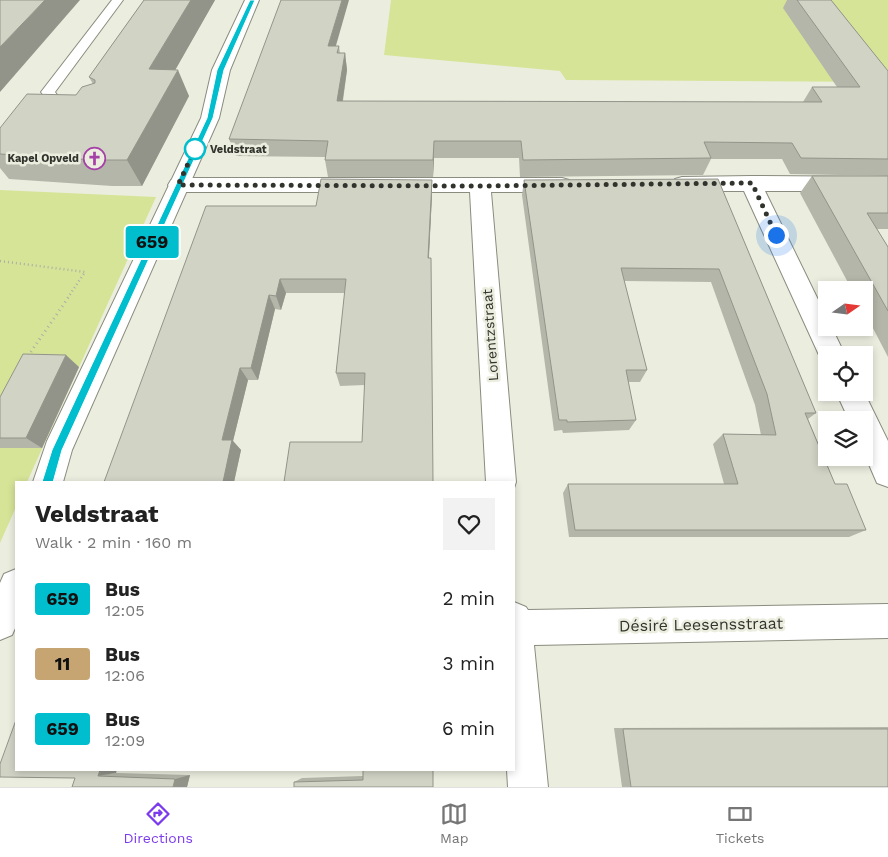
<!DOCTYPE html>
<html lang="en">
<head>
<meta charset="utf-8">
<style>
  :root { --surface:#fff; --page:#f2f2f2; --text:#222; --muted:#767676; --line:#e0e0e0; --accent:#7c3aed }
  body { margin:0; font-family:"Work Sans",sans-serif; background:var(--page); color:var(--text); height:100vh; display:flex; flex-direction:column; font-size:19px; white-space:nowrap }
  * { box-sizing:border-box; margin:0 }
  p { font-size:16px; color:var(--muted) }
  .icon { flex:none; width:28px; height:28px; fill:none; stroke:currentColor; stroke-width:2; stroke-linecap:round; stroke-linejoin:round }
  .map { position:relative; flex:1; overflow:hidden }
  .side { position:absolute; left:15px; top:481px; width:500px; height:290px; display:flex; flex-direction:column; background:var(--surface); border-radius:0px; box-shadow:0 2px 8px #0003 }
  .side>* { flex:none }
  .badge { padding:0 10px; border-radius:4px; font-size:18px; line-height:32px }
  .needle { width:32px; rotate:76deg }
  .fabs { position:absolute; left:818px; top:281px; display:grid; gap:10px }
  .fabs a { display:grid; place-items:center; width:55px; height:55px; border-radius:0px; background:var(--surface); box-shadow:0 2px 8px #0003; font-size:25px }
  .you { position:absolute; width:25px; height:25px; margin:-12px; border:4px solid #fff; border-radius:50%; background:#1a73e8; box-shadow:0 0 0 8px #1a73e833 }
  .map>.badge { position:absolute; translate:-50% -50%; box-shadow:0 0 0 2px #fff }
  .round { display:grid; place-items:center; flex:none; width:52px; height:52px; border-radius:0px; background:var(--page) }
  .summary { display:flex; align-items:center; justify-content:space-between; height:85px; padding:0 20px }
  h1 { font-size:24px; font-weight:700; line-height:38px }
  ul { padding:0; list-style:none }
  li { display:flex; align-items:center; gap:15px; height:65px; padding:0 20px }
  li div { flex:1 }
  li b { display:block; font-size:19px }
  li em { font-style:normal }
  li .badge { min-width:55px; font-weight:700; text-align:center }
  .dock { display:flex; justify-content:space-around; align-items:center; height:70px; border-top:1px solid var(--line); background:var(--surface); font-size:14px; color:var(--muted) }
  .dock a { display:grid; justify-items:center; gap:2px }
  .dock .on { color:var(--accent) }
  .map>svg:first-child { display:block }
</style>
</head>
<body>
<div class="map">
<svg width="888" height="787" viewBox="0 0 888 787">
  <rect width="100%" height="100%" fill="#ebeedf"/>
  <!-- green -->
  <g fill="#d6e498">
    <polygon points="391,0 888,0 888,82 566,80 560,71 384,55"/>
    <polygon points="0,190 156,197 27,482 16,482 16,507 0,543"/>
  </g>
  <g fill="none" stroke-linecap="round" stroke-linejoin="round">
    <defs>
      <polygon id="lane" points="112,0 123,0 55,92 62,102 75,103 77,106 70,110 53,109 41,92"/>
      <g id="street">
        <polygon points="751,176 888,177 888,191 765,191 826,316 826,328 832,328 845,355 826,355 826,364 823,363 819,355 744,191 682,191 675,189 672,184 675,179 682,177"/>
        <polygon points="178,178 562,178 569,180 572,185 569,190 562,192 491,192 516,482 514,488 514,482 486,482 470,192 178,192 171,190 168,185 171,180"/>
        <polygon points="836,392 864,392 888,441 888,487 877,483 864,453 864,420 849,420"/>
        <polygon points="514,602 526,607 528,610 888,604 888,638 534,645 548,787 508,787 507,770 514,770"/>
      </g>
      <g id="secondary">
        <polygon points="245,0 259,0 230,70 219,118 72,450 63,482 33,482 47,441 201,118 212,70"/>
        <polygon points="16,569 16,626 12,635 0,640 0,583 4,574"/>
      </g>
    </defs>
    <!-- lane casing -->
    <use href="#lane" stroke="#898c7e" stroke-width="2"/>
    <!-- street casing -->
    <use href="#street" stroke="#898c7e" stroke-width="2"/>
    <!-- secondary casing -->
    <use href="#secondary" stroke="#898c7e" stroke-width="2"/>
    <!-- path-far1 -->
    <polyline stroke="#acafa3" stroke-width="2.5" stroke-dasharray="1 3" stroke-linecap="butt" points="0,261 85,272 67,299"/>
    <!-- path -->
    <polyline stroke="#acafa3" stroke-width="3" stroke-dasharray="1 4" stroke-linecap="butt" points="28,356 68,298"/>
    <!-- lane -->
    <use href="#lane" fill="#fff" fill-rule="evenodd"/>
    <!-- street -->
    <use href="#street" fill="#fff" fill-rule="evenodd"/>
    <!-- secondary -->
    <use href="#secondary" fill="#fff" fill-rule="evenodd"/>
  </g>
  <!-- wall -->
  <g fill="#b4b6a9">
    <polygon points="144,0 215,0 175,70 189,96 142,186 112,186 9,179 0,168 0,128 76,95 93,84 89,77"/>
    <polygon points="787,0 831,0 888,71 888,176 790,174 782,159 711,159 703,175 520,177 519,158 434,158 433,177 328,177 325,160 325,157 236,156 229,139 336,46 339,46 340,53 345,53 347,70 343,101 803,102 812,87 837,87 783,8"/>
    <polygon points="812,176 888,176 888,229 877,229 888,247 888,357 864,311 864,290 852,290 800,193"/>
    <polygon points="718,179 816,413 808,419 835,484 866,530 849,537 569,537 563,493 568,484 724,484 713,444 723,434 761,435 755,405 711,282 624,281 647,370 640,382 628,382 636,420 629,430 563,433 562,430 554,431 522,195 524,180"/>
    <polygon points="432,180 432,195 429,258 362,442 365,385 340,386 336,373 345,293 286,293 281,310 275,309 258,380 248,380 233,441 241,450 234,482 104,482 316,206"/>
    <polygon points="79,367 42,448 0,448 0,397"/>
    <polygon points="888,727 888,787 622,787 614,728"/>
    <polygon points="116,773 190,775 187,787 72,787 75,778"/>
    <polygon points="363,776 433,787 294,782 302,778"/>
  </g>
  <!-- shaded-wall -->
  <g fill="#92948a">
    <polygon points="45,0 80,0 0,92 0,47"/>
    <polygon points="191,0 215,0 161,95 149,69"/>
    <polygon points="342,0 349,0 331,63 328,46"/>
    <polygon points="345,53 347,70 340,118 337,101"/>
    <polygon points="178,70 189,96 142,186 127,160"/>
    <polygon points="434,141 434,158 433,177 433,160"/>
    <polygon points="432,180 432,195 428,272 428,258"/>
    <polygon points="280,279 286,293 281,310 276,296"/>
    <polygon points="269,295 275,309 258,380 251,368"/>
    <polygon points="66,355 79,367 42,448 26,438"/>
    <polygon points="240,368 248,380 233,441 241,450 234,482 223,482 222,440"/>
    <polygon points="100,770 117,770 116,773 98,776"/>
    <polygon points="190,775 187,787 173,787 175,779"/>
  </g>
  <!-- building -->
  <g fill="#d1d4c5" stroke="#92948a">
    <polygon points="0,0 45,0 0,47"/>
    <polygon points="144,0 191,0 149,69 178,70 127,160 95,160 0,154 0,128 27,94 76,95 82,87 95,83 95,80 89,77"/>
    <polygon points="281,0 342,0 328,46 339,46 337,53 345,53 337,101 822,102 812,87 860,87 797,0 831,0 888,71 888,159 801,158 792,143 704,142 711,158 523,160 521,141 434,141 433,160 325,160 328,141 229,139"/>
    <polygon points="812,176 888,176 888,213 867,213 888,247 888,311"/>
    <polygon points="321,179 432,180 428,258 431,258 433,482 284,482 290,442 362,442 365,373 336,373 346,279 280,279 276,296 269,295 251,368 240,368 222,440 232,440 223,482 104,482 206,206 316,206"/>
    <polygon points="718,179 816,413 805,413 835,484 847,484 866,530 575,530 568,484 738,484 723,434 776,435 767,394 719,269 621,268 647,370 626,370 636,420 567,422 567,420 559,420 524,180"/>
    <polygon points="23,354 66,355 26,438 0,438 0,397"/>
    <polygon points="16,720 16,770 100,770 98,776 175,779 173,787 72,787 75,778 0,777 0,764"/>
    <polygon points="623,729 888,729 888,787 631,787"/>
    <polygon points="363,770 433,770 433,787 294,787 294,782 363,780"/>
  </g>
  <!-- line -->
  <polygon fill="#00becd" stroke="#fff" points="250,0 255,0 224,70 213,118 62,450 52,486 44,486 42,482 52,450 207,118 217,70"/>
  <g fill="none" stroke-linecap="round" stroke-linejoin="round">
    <!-- walk -->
    <polyline stroke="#31332d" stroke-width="5" stroke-dasharray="0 9" points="195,149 178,185 480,186 752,183 776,235"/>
  </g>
  <!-- icons -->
  <defs>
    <symbol id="church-ring" viewBox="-11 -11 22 22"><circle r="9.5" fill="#ebeedf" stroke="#a541a7" stroke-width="1.5"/><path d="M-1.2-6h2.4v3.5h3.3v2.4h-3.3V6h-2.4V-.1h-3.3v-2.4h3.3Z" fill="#a541a7"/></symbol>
  </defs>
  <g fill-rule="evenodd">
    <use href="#church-ring" x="82" y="146" width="25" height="25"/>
  </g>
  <!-- markers -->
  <circle fill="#fff" stroke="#00becd" stroke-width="2.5" cx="195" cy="149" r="10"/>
  <g text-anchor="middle" stroke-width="5" stroke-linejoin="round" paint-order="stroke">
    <!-- far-stop labels -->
    <g font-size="11" font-weight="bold" fill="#31332d" stroke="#ebeedf" text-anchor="start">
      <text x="210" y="153">Veldstraat</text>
    </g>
    <!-- far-poi labels -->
    <g font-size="11" font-weight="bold" fill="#31332d" stroke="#ebeedf" text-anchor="end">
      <text x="79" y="162">Kapel Opveld</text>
    </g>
    <!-- street labels -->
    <g font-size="14" fill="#31332d" stroke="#ebeedf">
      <text transform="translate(490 335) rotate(-94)" y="5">Lorentzstraat</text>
    </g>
    <!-- near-street labels -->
    <g font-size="16" fill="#31332d" stroke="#ebeedf">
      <text transform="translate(701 624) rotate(-1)" y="6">Désiré Leesensstraat</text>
    </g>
  </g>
</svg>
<div class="fabs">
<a><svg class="needle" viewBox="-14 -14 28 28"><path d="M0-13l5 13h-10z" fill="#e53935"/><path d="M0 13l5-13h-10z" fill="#767676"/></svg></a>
<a><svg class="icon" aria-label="locate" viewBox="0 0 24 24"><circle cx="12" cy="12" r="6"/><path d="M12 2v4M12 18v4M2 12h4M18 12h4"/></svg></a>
<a><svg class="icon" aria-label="layers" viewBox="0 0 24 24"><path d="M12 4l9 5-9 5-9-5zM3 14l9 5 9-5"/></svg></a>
</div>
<div class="you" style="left:776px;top:235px"></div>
<b class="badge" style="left:152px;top:242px;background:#00becd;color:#111">659</b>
<section class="side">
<div class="summary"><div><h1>Veldstraat</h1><p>Walk · 2 min · 160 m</p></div><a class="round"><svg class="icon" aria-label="heart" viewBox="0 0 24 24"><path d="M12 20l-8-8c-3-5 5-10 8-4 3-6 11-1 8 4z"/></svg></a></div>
<ul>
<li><span class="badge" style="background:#00becd;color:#111">659</span><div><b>Bus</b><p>12:05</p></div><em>2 min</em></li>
<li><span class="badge" style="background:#c6a572;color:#111">11</span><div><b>Bus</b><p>12:06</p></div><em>3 min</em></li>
<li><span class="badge" style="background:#00becd;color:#111">659</span><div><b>Bus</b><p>12:09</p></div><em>6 min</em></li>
</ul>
</section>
</div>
<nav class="dock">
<a class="on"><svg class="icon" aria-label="directions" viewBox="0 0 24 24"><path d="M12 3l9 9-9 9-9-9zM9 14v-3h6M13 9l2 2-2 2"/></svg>Directions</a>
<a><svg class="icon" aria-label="map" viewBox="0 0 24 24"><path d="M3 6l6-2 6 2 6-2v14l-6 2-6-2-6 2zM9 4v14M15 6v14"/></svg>Map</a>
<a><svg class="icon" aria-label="tickets" viewBox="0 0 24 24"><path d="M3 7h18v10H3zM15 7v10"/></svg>Tickets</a>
</nav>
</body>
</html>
